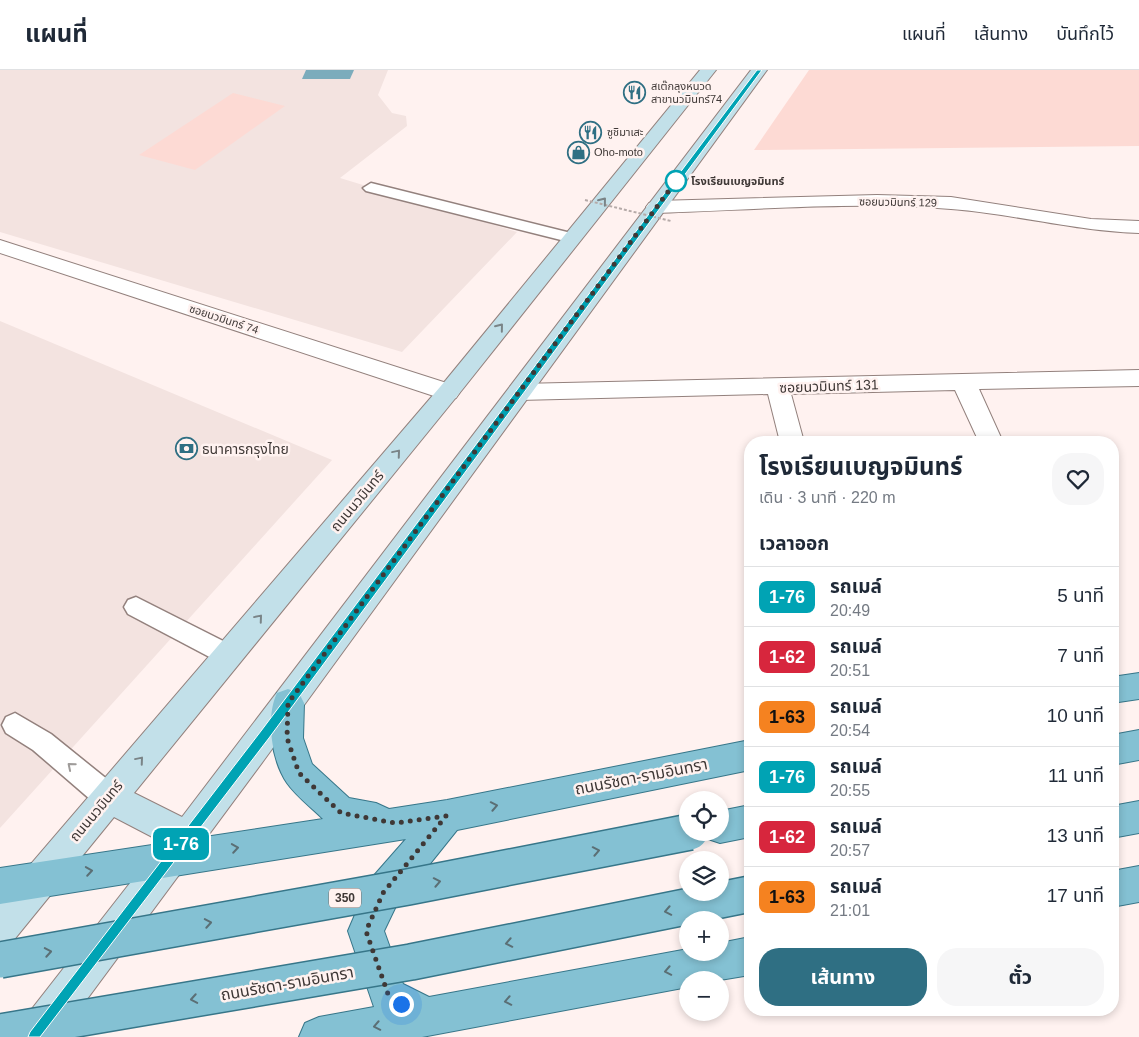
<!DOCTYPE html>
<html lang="th">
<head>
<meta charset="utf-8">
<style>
  :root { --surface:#fff; --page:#f6f6f7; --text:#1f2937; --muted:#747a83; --line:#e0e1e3; --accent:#2f6f83 }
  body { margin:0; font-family:Helvetica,"Noto Sans Thai",sans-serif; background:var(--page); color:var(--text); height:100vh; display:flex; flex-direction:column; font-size:19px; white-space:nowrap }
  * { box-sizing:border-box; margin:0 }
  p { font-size:16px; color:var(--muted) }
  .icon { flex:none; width:28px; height:28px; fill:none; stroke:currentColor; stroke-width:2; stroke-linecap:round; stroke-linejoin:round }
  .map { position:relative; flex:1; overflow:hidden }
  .panel { position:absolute; left:744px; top:366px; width:375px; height:580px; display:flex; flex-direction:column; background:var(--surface); border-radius:20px; box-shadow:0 2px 8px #0003 }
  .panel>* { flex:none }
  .badge { padding:0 10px; border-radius:8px; font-size:18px; line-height:32px }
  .tools { position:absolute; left:679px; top:721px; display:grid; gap:10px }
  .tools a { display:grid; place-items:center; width:50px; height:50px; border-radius:50%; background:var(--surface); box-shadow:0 2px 8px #0003; font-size:25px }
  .you { position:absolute; width:25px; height:25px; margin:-12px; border:4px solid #fff; border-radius:50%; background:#1a73e8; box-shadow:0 0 0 8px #1a73e833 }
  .map>.badge { position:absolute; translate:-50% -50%; box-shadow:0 0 0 2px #fff }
  h2 { padding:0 15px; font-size:19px; line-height:45px }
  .round { display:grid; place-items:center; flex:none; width:52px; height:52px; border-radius:20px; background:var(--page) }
  .summary { display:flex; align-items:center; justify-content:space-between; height:85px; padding:0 15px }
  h1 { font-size:24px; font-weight:700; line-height:38px }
  .cta { display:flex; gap:10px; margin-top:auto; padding:10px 15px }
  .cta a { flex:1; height:58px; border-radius:20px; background:var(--accent); color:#fff; font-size:20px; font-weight:700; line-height:58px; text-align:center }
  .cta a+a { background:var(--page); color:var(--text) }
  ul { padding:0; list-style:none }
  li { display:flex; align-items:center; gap:15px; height:60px; padding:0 15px; border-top:1px solid var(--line) }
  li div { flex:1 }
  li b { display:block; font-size:19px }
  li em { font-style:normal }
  li .badge { min-width:55px; font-weight:700; text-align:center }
  header { display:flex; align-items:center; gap:30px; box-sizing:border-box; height:70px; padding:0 25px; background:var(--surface); border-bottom:1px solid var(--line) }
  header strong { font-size:24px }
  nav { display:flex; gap:28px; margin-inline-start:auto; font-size:18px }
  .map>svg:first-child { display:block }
</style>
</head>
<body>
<header>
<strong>แผนที่</strong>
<nav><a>แผนที่</a><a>เส้นทาง</a><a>บันทึกไว้</a></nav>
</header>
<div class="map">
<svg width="1139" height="967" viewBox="0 0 1139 967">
  <rect width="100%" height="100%" fill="#fff2f0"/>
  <!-- built -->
  <g fill="#f3e3e0">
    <polygon points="0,0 388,0 378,25 392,43 406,46 407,56 340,108 517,162 402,282 0,162"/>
    <polygon points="0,251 332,390 0,758"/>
  </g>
  <!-- green -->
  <g fill="#fddad4">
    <polygon points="809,0 1139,0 1139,76 754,80"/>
    <polygon points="233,23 285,36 195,100 139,85"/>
  </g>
  <!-- water -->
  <polygon fill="#7cacbc" points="306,0 354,0 350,9 302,9"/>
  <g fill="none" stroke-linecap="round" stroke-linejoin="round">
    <defs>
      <g id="lane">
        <polygon points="371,113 579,165 581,168 573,173 366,121 363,118"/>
        <polygon points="136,527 237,578 240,585 237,592 228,595 219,592 128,544 124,537 128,530"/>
        <polygon points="15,643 51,664 118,718 122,727 118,736 108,740 98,736 33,680 6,663 2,655 6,647"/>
      </g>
      <g id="street">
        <path d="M 877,125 L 951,127 L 1091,149 L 1139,151 L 1139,163 C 1075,161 1015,144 951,139 C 853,131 754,140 656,143 L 649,141 L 646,137 L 649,133 L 656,131 Z"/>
        <polygon points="0,170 456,316 460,322 456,328 448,330 440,328 0,183"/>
        <polygon points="1139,300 1139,316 979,319 1003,372 979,372 955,320 791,324 804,372 780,372 768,324 519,330 511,328 507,322 511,316 519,314"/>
      </g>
      <polygon id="secondary" points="700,0 716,0 462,320 134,723 182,747 751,0 767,0 264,690 59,967 20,967 18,963 24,949 162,772 114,747 13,871 0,876 0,830 446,310"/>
      <g id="primary">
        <polygon points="1139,603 1139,629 1112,633 1112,607"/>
        <path d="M 288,619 L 299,623 L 304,633 L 303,668 L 312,694 L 349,728 L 376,733 L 389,739 L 447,730 L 750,670 L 750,700 L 457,760 L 396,836 L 384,861 L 403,914 L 429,927 L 688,879 L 688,882 L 720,882 L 720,873 L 750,867 L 750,905 L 720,910 L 688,910 L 688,917 L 422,967 L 299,967 L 305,953 L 319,947 L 374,937 L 348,861 L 370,810 L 406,769 L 0,834 L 0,798 L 323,749 C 312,738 296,726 287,713 C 272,691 265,648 277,623 Z"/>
        <polygon points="1139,660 1139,690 1112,695 1112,665"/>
        <polygon points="1139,731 1139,763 1112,768 1112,736"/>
        <polygon points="750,735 750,767 720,773 708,769 705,762 720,762 720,741"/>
        <polygon points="1139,796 1139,832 1112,837 1112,801"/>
      </g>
    </defs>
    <!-- lane casing -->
    <use href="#lane" stroke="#93817d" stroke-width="3"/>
    <!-- street casing -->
    <use href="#street" stroke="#93817d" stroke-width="2"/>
    <!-- secondary casing -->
    <use href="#secondary" stroke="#93817d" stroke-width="2"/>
    <!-- primary casing -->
    <use href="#primary" stroke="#377689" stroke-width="2"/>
    <!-- lane -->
    <use href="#lane" fill="#fff" fill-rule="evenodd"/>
    <!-- street -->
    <use href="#street" fill="#fff" fill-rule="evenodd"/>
    <!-- secondary -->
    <use href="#secondary" fill="#c2e0e9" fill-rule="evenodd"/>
    <!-- primary -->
    <use href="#primary" fill="#84c1d3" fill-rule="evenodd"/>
    <defs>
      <g id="primary-bridge">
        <polyline points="0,890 408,817 690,762"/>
        <polyline points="0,962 411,892 750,824"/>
      </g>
    </defs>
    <!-- primary-bridge casing -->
    <use href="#primary-bridge" stroke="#377689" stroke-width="38" stroke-linecap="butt"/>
    <!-- path-bridge -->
    <polyline stroke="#b5aaa8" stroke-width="2" stroke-dasharray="3 2" stroke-linecap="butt" points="585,130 671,151"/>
    <!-- primary-bridge -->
    <use href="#primary-bridge" stroke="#84c1d3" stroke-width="35"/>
  </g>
  <!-- one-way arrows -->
  <defs><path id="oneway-chevron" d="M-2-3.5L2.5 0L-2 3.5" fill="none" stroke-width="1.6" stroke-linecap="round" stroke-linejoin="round" transform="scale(1.25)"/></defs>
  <g stroke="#7a8487">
    <use href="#oneway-chevron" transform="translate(603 131) rotate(-51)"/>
    <use href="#oneway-chevron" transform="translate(500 257) rotate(-51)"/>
    <use href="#oneway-chevron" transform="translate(397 383) rotate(-50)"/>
    <use href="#oneway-chevron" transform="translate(259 548) rotate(-50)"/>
    <use href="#oneway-chevron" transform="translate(140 690) rotate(-50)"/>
  </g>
  <use stroke="#9f9c9a" href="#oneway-chevron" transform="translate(71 696) rotate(-140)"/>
  <g stroke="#5b6f75">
    <use href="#oneway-chevron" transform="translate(494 736) rotate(-11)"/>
    <use href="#oneway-chevron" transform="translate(235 778) rotate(-9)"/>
    <use href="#oneway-chevron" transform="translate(596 781) rotate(-11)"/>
    <use href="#oneway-chevron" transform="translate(89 801) rotate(-9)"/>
    <use href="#oneway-chevron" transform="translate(437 812) rotate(-11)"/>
    <use href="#oneway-chevron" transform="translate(668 841) rotate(169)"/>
    <use href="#oneway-chevron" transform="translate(208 853) rotate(-10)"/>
    <use href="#oneway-chevron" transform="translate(509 873) rotate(169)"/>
    <use href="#oneway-chevron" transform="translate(48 882) rotate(-10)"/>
    <use href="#oneway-chevron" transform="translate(668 901) rotate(169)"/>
    <use href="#oneway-chevron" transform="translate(194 929) rotate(170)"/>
    <use href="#oneway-chevron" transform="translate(508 931) rotate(169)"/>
    <use href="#oneway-chevron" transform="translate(377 956) rotate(169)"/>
  </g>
  <!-- line -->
  <polygon fill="#00a3b4" stroke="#fff" points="757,0 762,0 269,668 40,967 28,967 30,962 261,661"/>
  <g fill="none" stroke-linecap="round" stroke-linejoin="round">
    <!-- walk -->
    <polyline stroke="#3f3836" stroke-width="5" stroke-dasharray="0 9" points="401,934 389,927 366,861 383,823 446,746 395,753 341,743 299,703 287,668 288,633 679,107 676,111"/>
  </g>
  <!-- icons -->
  <defs>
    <symbol id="restaurant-ring" viewBox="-11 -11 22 22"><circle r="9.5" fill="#fff2f0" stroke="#2f6f83" stroke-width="1.5"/><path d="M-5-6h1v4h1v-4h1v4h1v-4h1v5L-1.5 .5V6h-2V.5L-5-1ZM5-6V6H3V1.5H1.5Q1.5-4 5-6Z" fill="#2f6f83"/></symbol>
    <symbol id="shop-ring" viewBox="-11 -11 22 22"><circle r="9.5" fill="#fff2f0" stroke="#2f6f83" stroke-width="1.5"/><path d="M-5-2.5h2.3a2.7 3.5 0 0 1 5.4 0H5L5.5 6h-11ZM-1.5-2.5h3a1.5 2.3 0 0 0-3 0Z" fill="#2f6f83"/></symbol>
    <symbol id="bank-ring" viewBox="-11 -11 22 22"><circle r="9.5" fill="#fff2f0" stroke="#2f6f83" stroke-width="1.5"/><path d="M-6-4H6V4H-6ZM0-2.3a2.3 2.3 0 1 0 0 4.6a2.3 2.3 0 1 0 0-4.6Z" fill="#2f6f83"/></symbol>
  </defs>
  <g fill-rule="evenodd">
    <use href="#restaurant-ring" x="622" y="10" width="25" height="25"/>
    <use href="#restaurant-ring" x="578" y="50" width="25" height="25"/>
    <use href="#shop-ring" x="566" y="70" width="25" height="25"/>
    <use href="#bank-ring" x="174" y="366" width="25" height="25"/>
  </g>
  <!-- markers -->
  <circle fill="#fff" stroke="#00a3b4" stroke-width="2.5" cx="676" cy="111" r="10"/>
  <g text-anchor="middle" stroke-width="5" stroke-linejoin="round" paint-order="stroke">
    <!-- far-poi labels -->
    <g font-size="11" fill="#3f3836" stroke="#fff2f0" text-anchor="start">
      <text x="651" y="20">สเต๊กลุงหนวด<tspan x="651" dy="13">สาขานวมินทร์74</tspan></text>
      <text x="607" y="66">ซูชิมาเสะ</text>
      <text x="594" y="86">Oho-moto</text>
    </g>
    <!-- far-stop labels -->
    <g font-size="11" font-weight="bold" fill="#3f3836" stroke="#fff2f0" text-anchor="start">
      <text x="691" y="115">โรงเรียนเบญจมินทร์</text>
    </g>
    <!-- far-street labels -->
    <g font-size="11" fill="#3f3836" stroke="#fff2f0">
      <text transform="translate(898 132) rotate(1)" y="4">ซอยนวมินทร์ 129</text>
      <text transform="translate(224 249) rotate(18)" y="4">ซอยนวมินทร์ 74</text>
    </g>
    <!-- shield labels -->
    <rect fill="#fff2f0" stroke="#79706e" stroke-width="1" x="329" y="818.5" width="32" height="19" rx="4"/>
    <g font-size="12" font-weight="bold" fill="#3f3836">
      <text x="345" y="832">350</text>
    </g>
    <!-- street labels -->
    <g font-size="14" fill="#3f3836" stroke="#fff2f0">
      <text transform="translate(829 316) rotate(-2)" y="5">ซอยนวมินทร์ 131</text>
      <text transform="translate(357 431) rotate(-50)" y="5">ถนนนวมินทร์</text>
      <text transform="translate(96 741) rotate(-50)" y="5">ถนนนวมินทร์</text>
    </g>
    <!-- poi labels -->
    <g font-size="14" fill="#3f3836" stroke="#fff2f0" text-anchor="start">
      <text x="202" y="384">ธนาคารกรุงไทย</text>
    </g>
    <!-- near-street labels -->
    <g font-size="16" fill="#3f3836" stroke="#fff2f0">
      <text transform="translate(641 706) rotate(-11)" y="6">ถนนรัชดา-รามอินทรา</text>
      <text transform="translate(287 913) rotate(-10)" y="6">ถนนรัชดา-รามอินทรา</text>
    </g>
  </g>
</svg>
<div class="tools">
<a><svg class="icon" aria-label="locate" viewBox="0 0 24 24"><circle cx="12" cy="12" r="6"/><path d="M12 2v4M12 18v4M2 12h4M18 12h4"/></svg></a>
<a><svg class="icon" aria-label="layers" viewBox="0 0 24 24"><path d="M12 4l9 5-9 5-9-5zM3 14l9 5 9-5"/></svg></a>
<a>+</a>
<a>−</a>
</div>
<div class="you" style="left:401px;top:934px"></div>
<b class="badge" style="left:181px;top:774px;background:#00a3b4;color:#fff">1-76</b>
<section class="panel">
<div class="summary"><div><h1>โรงเรียนเบญจมินทร์</h1><p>เดิน · 3 นาที · 220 m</p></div><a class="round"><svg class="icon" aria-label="heart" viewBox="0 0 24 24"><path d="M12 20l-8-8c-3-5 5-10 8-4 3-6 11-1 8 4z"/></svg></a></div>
<h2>เวลาออก</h2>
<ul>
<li><span class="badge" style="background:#00a3b4;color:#fff">1-76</span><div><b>รถเมล์</b><p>20:49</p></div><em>5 นาที</em></li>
<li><span class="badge" style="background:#d7263d;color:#fff">1-62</span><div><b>รถเมล์</b><p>20:51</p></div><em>7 นาที</em></li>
<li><span class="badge" style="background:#f58220;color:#111">1-63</span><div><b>รถเมล์</b><p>20:54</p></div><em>10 นาที</em></li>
<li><span class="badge" style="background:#00a3b4;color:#fff">1-76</span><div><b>รถเมล์</b><p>20:55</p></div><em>11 นาที</em></li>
<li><span class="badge" style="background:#d7263d;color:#fff">1-62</span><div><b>รถเมล์</b><p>20:57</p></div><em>13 นาที</em></li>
<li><span class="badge" style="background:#f58220;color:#111">1-63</span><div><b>รถเมล์</b><p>21:01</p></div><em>17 นาที</em></li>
</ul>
<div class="cta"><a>เส้นทาง</a><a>ตั๋ว</a></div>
</section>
</div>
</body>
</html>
